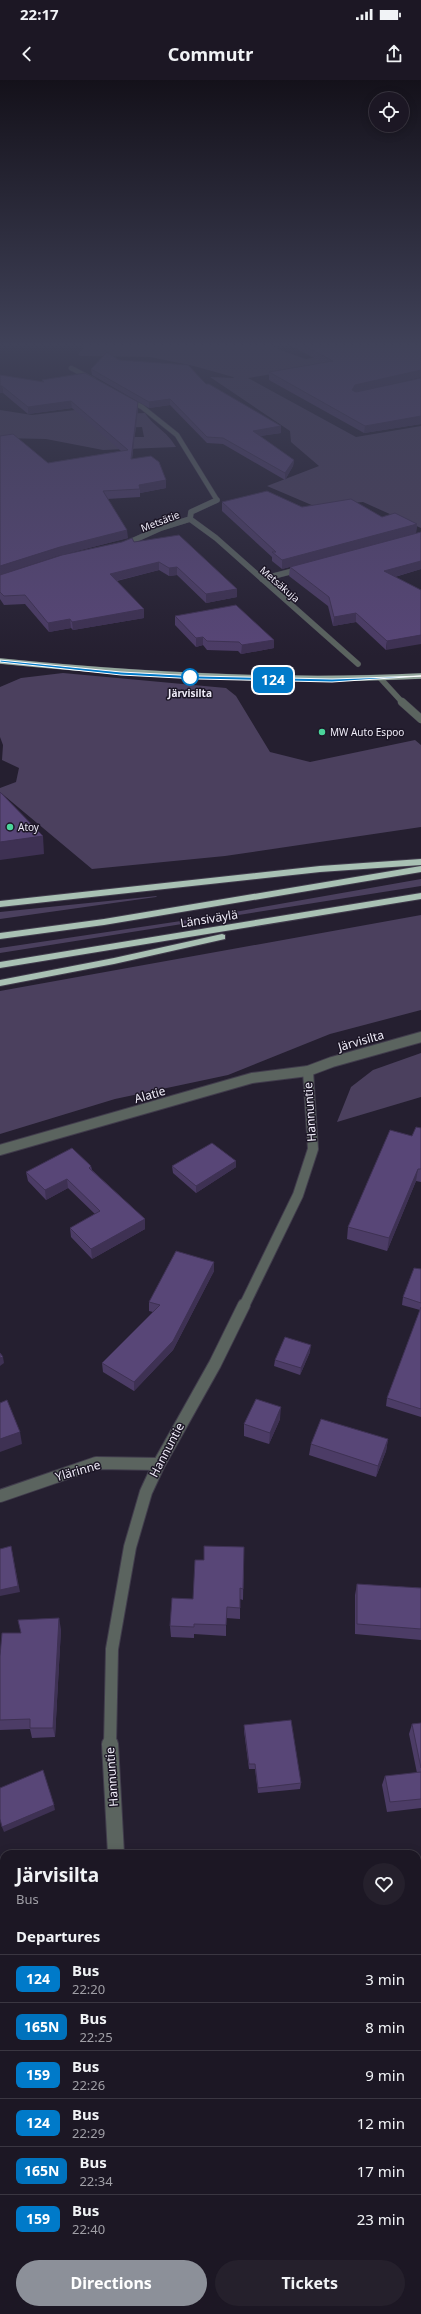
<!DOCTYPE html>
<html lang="en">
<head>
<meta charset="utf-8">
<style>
  :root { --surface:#1c1724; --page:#25202c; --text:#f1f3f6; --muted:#a09fa6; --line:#3a3641; --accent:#8c9099 }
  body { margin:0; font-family:"Noto Sans",sans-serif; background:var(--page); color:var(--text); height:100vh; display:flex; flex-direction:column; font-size:15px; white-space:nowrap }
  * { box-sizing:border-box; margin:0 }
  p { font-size:13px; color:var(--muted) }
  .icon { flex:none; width:22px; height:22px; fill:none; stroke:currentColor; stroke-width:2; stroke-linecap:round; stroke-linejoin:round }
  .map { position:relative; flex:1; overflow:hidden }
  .drawer { position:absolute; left:0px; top:1770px; width:421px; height:464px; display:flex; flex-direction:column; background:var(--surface); border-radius:12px 12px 0 0; box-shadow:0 2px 10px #0003,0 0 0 1px var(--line) }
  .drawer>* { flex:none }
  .badge { padding:0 8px; border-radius:6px; font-size:14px; line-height:26px }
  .fabs { position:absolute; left:369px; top:12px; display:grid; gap:8px }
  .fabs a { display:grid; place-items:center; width:40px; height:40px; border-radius:50%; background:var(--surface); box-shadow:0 2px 10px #0003,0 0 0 1px var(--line); font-size:20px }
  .map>.badge { position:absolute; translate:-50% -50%; box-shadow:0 0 0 2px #fff }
  h2 { padding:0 16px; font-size:15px; line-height:36px }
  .round { display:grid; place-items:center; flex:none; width:42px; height:42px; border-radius:21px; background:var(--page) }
  .overview { display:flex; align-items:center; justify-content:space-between; height:68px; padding:0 16px }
  h1 { font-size:19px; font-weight:700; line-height:30px }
  .primary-button { display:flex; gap:8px; margin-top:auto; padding:8px 16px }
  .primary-button a { flex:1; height:46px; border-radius:24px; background:var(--accent); color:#fff; font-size:16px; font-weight:700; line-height:46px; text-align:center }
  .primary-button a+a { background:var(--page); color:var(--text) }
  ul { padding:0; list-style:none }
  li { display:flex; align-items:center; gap:12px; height:48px; padding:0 16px; border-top:1px solid var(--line) }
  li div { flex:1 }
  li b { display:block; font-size:15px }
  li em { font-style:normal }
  li .badge { min-width:44px; font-weight:700; text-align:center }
  .status { display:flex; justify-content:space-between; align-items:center; height:28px; padding:0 20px; background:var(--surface); direction:ltr }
  .status svg { height:11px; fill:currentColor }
  header { display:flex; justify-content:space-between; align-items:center; height:52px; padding:0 16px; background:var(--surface); font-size:18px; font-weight:700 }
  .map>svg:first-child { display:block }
</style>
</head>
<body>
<div class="status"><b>22:17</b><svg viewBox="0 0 49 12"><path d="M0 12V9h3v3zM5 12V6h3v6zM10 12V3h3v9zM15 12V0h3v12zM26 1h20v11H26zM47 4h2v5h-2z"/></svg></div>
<header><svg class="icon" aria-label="back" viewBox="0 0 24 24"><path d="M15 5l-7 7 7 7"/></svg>Commutr<svg class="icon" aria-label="share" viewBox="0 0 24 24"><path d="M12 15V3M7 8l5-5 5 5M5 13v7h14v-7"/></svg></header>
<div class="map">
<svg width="421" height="2234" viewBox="0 0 421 2234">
  <rect width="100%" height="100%" fill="#251f30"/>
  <!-- green -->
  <g fill="#4b405e" fill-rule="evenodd">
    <polygon points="62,264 270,264 280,270 306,279 394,264 321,286 248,298 356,357 421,346 421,448 363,422 314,426 267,406 319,386 291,362 290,351 210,297 234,298 233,297 194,286 150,277 82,276 78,275 84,267 83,265"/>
    <path d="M 84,329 L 120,334 L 145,333 C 155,348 166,350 176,367 L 103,370 L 46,359 L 0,358 L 0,330 L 32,335 ZM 142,347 L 144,357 L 119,357 L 120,348 Z"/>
    <polygon points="63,593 226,608 236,616 270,672 310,682 415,660 421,665 421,747 225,776 92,789 0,712 0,708 16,702 19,688 2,680 3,665 0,657 0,607 21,598"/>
    <polygon points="421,799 421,806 0,873 0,868 201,838"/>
    <polygon points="157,816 156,817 0,839 0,832"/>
    <polygon points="421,835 421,930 330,954 228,995 115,1019 0,1054 0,911"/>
    <polygon points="421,973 421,1017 337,1042 351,1007 373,990"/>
  </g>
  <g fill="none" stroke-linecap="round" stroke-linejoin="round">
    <defs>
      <g id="street-far5">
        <polyline points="71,288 94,300"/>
        <polyline points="127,319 142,327 177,355 217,420 215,421"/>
      </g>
      <g id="street-far4">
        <polyline points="190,439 216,458 358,584"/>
        <polyline points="121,466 161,448 190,439 191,432 217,420"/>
        <polyline points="262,499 301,489"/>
        <polyline points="381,599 403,623"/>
      </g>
      <polyline id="street-far3" points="402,622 421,639"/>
      <g id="street-far2">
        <polyline points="0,1070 252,998 308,991 332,982 421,957"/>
        <polyline points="244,1226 298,1115 313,1069 308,991"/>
      </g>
      <g id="street-far1">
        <polyline points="0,1416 96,1383 159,1384"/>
        <polyline points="110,1665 112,1569 130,1467 146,1412 159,1384 215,1284 244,1225"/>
      </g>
      <g id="street">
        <polyline points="110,1664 116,1774"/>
        <polyline points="0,2101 4,2099"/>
        <polyline points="141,2230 141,2234"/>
      </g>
      <path id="primary" d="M 0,581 C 140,595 280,603 421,596"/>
      <g id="highway">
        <polygon points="421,779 421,785 320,792 0,827 0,821 320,786"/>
        <polygon points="421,786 421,792 104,845 0,859 0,853 104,839"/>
        <polygon points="421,813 421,819 0,888 0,882"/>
        <polygon points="222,854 225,855 225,859 114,884 0,906 0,900 114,878"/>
      </g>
    </defs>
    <!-- street-far5 casing -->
    <use href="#street-far5" stroke="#413c4c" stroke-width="5.5"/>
    <!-- street-far4 casing -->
    <use href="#street-far4" stroke="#413c4c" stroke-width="6"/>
    <!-- street-far3 casing -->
    <use href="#street-far3" stroke="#413c4c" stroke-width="9"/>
    <!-- street-far2 casing -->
    <use href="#street-far2" stroke="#413c4c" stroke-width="12"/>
    <!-- street-far1 casing -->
    <use href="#street-far1" stroke="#413c4c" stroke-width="14"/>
    <!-- street casing -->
    <use href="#street" stroke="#413c4c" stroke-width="18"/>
    <!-- primary casing -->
    <use href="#primary" stroke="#413c4c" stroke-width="6"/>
    <!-- highway casing -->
    <use href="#highway" stroke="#413c4c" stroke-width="2"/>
    <!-- street-far5 -->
    <use href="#street-far5" stroke="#5b645f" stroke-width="4.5"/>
    <!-- street-far4 -->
    <use href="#street-far4" stroke="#5b645f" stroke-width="5.5"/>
    <!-- street-far3 -->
    <use href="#street-far3" stroke="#5b645f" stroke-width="8"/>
    <!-- street-far2 -->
    <use href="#street-far2" stroke="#5b645f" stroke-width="10"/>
    <!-- street-far1 -->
    <use href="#street-far1" stroke="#5b645f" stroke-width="12"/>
    <!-- street -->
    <use href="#street" stroke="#5b645f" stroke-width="16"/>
    <!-- primary -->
    <use href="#primary" stroke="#93a69c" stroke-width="5.5"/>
    <!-- highway -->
    <use href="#highway" fill="#a9c1b4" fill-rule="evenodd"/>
  </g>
  <!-- wall -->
  <g fill="#4c3c66" fill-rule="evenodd">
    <path d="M 288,264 L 421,264 L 421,344 L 364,353 L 269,300 L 269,292 L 323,283 ZM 421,297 L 421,298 L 356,312 Z"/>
    <polygon points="119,280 206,304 281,346 281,353 260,356 294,380 293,386 285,400 223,364 207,363 170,325 149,328 92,295 91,289"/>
    <polygon points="0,295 42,302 42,300 138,329 132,379 166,408 140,413 140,417 107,419 128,458 61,475 48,383 121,371 72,328 28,334 3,313"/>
    <polygon points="222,422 302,427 382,437 417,444 416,453 282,489 272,481 272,477 222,431"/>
    <polygon points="421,452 421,489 395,497 386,570 356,542 333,546 328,526 289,496 290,487"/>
    <polygon points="134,462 237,517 206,523 177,495 169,496 159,490 117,501 144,538 73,550 71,548 49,552 25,524 4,525 0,519 0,495"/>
    <polygon points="175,536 274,560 274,568 241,574 238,571 207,570 203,565 196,567 175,545"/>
    <polygon points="421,1048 421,1102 416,1101 387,1171 347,1159 348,1147 412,1056"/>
    <polygon points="91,1086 92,1090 145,1139 145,1149 92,1179 71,1157 70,1148 95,1134 68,1108 46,1120 28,1101 26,1092"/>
    <polygon points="172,1086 236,1087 196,1113 173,1093"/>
    <polygon points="214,1182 214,1191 173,1270 134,1311 103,1292 102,1283 153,1232 149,1231 149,1222"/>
    <polygon points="421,1189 421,1337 386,1326 387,1318 420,1230 402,1225 403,1217"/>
    <polygon points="310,1272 300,1295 274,1286 275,1280"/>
    <polygon points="280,1339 269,1364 244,1356 244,1344"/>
    <polygon points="388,1359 386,1371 376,1397 309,1375 311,1364"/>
    <polygon points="244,1467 243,1520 240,1519 240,1539 226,1538 226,1556 194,1554 194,1558 171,1557 170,1546 193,1519 204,1480"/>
    <polygon points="357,1504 421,1508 421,1560 355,1554 355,1515"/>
    <polygon points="61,1549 55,1657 32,1658 30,1649 0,1650 0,1576 21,1553"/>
    <polygon points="421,1643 421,1728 387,1732 382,1705 385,1696 417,1693 409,1654 412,1644"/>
    <polygon points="244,1645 301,1703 300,1709 258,1713 255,1689 249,1689 244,1651"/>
    <rect x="417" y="1787" width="4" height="60"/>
    <polygon points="417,1859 421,1882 421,1920 417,1920"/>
    <rect x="0" y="1893" width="4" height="83"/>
    <polygon points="417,2073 420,2093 417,2097"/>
  </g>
  <!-- shaded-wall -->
  <g fill="#3e3153">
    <polygon points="421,290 421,297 354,312 352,310 355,305"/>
    <polygon points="0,306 2,306 3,313 0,313"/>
    <polygon points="170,319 170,325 149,328 149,322"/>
    <polygon points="71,321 72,328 28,334 28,327"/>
    <polygon points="138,322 138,329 131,387 131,379"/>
    <polygon points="421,336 421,344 364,353 365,346"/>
    <polygon points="281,346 281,353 253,357 253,351"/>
    <polygon points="294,380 293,386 285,400 285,393"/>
    <polygon points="166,400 166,408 140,413 140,409 139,405"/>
    <polygon points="417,444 416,453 282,489 282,480"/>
    <polygon points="127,450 128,458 61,475 0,495 0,486 60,467"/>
    <polygon points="421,481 421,489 384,500 384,491"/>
    <polygon points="159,482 159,490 111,502 110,494"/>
    <polygon points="177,487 177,495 169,496 169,488"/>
    <polygon points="237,509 237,517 206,523 206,514"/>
    <polygon points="144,529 144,538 73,550 72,542"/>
    <polygon points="356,533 356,542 333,546 334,537"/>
    <polygon points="70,539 71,548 49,552 48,543"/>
    <polygon points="421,555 421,564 386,570 387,561"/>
    <polygon points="203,557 203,565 196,567 196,558"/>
    <polygon points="274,560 274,568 241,574 242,565"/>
    <polygon points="43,756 44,774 0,780 0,762"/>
    <polygon points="236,1081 236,1087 196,1113 196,1106"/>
    <polygon points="418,1089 416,1101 387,1171 389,1158"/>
    <polygon points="67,1099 68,1108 46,1120 45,1110"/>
    <polygon points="145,1139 145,1149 92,1179 91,1169"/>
    <polygon points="214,1182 214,1191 173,1270 134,1311 134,1302"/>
    <polygon points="311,1265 310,1272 300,1295 301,1288"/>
    <polygon points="3,1277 4,1283 0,1286 0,1278"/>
    <polygon points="281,1327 280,1339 269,1364 270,1353"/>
    <polygon points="20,1352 22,1364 0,1372 0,1359"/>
    <polygon points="388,1359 386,1371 376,1397 378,1386"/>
    <polygon points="11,1466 20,1512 0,1516 0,1510"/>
    <polygon points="59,1538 61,1549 55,1657 53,1648"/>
    <polygon points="54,1725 55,1730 4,1752 2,1747"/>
  </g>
  <!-- building -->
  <g fill="#584677" stroke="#3e3153">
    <polygon points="301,264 421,264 421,290 355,305 352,310 356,312 421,298 421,336 365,346 269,292 333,281"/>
    <polygon points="107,272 119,280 188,285 206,304 209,304 281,346 253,351 294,380 285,393 223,358 207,357 170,319 149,322 91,289"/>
    <polygon points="85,293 138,322 131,379 151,376 159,382 166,400 139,405 140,409 103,411 127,450 60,467 0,486 0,356 13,354 48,383 128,370 71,321 28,327 2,306 0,306 0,295 44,302 42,300"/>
    <polygon points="267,411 302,427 351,419 382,437 395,433 417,444 282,480 272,472 276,472 222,422"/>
    <polygon points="421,452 421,481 384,491 421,510 421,555 387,561 356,533 334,537 329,517 290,487"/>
    <polygon points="179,455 237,509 206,514 177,487 169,488 159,482 110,494 144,529 72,542 70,539 48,543 25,515 4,516 0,512 0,495 62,475 122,462 132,458 134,462"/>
    <polygon points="236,525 274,560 242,565 239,562 207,561 203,557 196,558 175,536"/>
    <polygon points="0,712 43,756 0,762"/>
    <polygon points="416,1047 421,1048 421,1089 418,1089 389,1158 348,1147 390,1050 412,1056"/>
    <polygon points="212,1063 236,1081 196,1106 172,1086"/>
    <polygon points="72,1068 91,1086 89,1088 145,1139 91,1169 70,1148 100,1131 67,1099 45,1110 26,1092"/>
    <polygon points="176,1171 214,1182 173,1261 134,1302 102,1283 160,1225 149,1222"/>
    <polygon points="414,1188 421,1189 421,1223 403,1217"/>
    <polygon points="421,1227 421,1329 387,1318"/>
    <polygon points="285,1257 311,1265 301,1288 275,1280"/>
    <polygon points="0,1273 3,1277 0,1278"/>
    <polygon points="256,1319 281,1327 270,1353 244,1344"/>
    <polygon points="7,1320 20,1352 0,1359 0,1323"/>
    <polygon points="321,1339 388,1359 378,1386 311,1364"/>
    <polygon points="11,1466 18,1506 0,1510 0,1469"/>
    <polygon points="204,1466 244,1467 243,1509 240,1508 240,1528 227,1527 226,1545 194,1544 194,1547 170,1546 172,1518 193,1519 195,1480 204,1480"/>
    <polygon points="357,1504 421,1508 421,1549 357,1544"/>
    <polygon points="59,1538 53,1648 30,1648 30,1639 0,1640 0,1576 2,1553 21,1553 18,1540"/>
    <polygon points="291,1640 301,1703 258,1708 255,1684 249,1684 244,1645"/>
    <polygon points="421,1643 421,1688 412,1644"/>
    <polygon points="43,1690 54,1725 2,1747 0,1739 0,1708"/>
    <polygon points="421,1692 421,1719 390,1722 385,1696"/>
    <rect x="417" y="1787" width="4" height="52"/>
    <polygon points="417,1859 421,1882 421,1913 417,1913"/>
    <rect x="0" y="1893" width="4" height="76"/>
    <polygon points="417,2073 420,2093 417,2094"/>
    <polygon points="417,2101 419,2113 417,2113"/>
    <polygon points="4,2173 4,2230 47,2230 48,2234 0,2234 0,2175"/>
    <polygon points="237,2230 391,2230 392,2234 237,2234"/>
  </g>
  <!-- sky -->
  <linearGradient id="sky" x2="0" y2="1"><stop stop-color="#14111a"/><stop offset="0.46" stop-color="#404259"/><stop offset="1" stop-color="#404259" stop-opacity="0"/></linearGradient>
  <rect width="421" height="576" fill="url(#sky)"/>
  <!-- line -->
  <polygon fill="#007ac9" stroke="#fff" points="0,580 121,592 198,596 332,599 421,596 332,602 198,599 121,595 0,582"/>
  <!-- markers -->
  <circle fill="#fff" stroke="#007ac9" stroke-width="2" cx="190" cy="597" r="8"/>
  <g fill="#4bd49b" stroke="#1c1626" stroke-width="1.5">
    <circle cx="322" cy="652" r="4"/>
    <circle cx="10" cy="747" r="4"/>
  </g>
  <g text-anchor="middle" stroke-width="3" stroke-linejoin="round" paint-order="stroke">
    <!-- far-street labels -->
    <g font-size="10" fill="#efecf8" stroke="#1c1626">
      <text transform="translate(160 441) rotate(-21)" y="4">Metsätie</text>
      <text transform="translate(280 504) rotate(41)" y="4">Metsäkuja</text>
    </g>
    <!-- far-stop labels -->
    <g font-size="10" font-weight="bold" fill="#efecf8" stroke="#1c1626">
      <text x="190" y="617">Järvisilta</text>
    </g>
    <!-- far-poi labels -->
    <g font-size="10" fill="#efecf8" stroke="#1c1626" text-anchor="start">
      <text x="330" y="656">MW Auto Espoo</text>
      <text x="18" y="751">Atoy</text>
    </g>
    <!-- street labels -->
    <g font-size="12" fill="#efecf8" stroke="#1c1626">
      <text transform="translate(209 839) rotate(-9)" y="4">Länsiväylä</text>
      <text transform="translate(361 961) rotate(-16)" y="4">Järvisilta</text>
      <text transform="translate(150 1015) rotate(-16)" y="4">Alatie</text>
      <text transform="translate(310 1032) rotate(-94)" y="4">Hannuntie</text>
      <text transform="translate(167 1370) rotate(-62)" y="4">Hannuntie</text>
      <text transform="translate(78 1391) rotate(-16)" y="4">Ylärinne</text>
      <text transform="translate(112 1697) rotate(-94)" y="4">Hannuntie</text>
    </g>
  </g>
</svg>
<div class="fabs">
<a><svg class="icon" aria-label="locate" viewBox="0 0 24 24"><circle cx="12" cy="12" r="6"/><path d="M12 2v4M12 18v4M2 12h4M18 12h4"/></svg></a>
</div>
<b class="badge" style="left:273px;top:600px;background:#007ac9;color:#fff">124</b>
<section class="drawer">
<div class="overview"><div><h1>Järvisilta</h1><p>Bus</p></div><a class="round"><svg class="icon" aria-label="heart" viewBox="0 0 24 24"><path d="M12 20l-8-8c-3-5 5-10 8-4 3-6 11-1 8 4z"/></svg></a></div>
<h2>Departures</h2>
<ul>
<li><span class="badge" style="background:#007ac9;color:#fff">124</span><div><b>Bus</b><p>22:20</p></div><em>3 min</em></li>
<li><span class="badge" style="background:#0072bc;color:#fff">165N</span><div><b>Bus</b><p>22:25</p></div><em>8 min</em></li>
<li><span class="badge" style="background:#007ac9;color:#fff">159</span><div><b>Bus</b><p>22:26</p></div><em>9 min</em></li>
<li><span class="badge" style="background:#007ac9;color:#fff">124</span><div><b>Bus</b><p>22:29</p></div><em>12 min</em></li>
<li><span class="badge" style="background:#0072bc;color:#fff">165N</span><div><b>Bus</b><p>22:34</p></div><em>17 min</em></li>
<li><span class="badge" style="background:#007ac9;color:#fff">159</span><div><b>Bus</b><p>22:40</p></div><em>23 min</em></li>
</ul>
<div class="primary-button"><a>Directions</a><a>Tickets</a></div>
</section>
</div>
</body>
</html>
